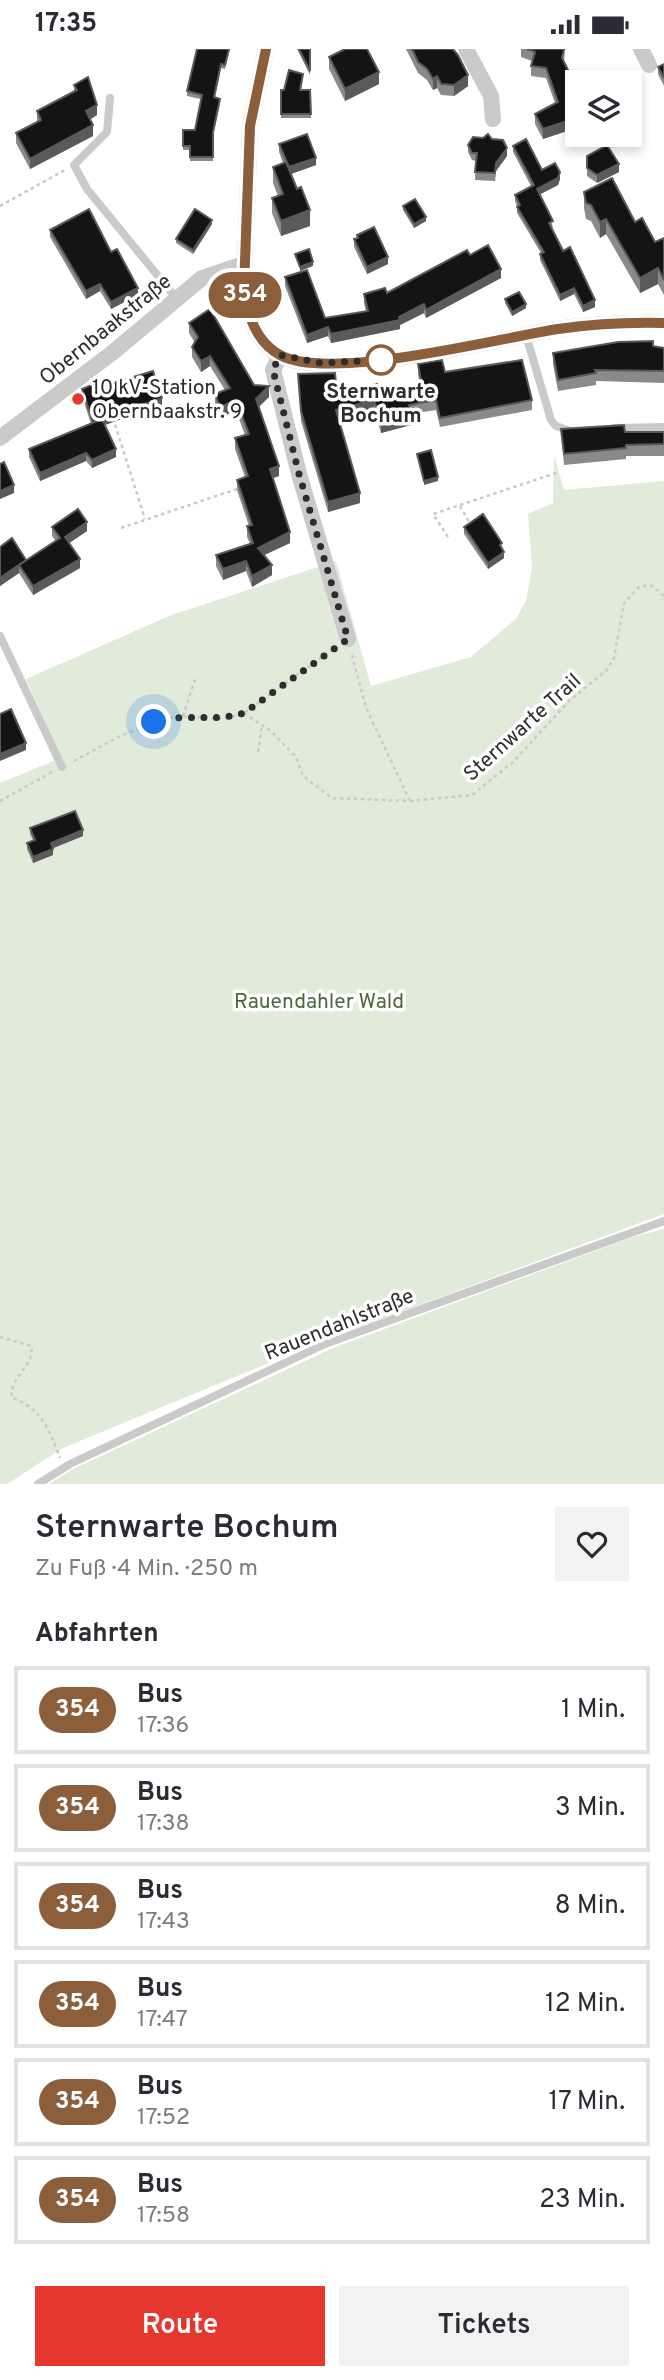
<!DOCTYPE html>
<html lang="de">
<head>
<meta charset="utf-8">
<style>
  :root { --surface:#fff; --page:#f2f2f3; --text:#2b2b33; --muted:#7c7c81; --line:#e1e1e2; --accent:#e5372e }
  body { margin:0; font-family:Overpass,sans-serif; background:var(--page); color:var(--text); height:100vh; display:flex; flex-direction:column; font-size:26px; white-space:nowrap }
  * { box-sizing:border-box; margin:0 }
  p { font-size:23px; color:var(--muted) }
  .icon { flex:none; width:38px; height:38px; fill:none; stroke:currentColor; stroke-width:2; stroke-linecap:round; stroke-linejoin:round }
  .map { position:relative; height:1435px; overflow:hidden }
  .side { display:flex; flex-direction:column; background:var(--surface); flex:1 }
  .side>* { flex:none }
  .badge { padding:0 14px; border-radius:23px; font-size:24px; line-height:46px }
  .controls { position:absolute; left:565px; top:21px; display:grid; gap:14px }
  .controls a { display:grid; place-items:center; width:77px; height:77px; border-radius:0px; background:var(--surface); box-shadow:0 4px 10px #0003; font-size:35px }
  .you { position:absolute; width:35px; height:35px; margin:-18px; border:5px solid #fff; border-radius:50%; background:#1a73e8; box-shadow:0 0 0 10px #1a73e833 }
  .map>.badge { position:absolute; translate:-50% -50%; box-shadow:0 0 0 4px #fff }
  h2 { padding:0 35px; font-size:26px; line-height:63px }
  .round { display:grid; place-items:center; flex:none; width:74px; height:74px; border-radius:0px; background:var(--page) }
  .head { display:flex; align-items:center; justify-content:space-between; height:119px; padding:0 35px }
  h1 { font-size:33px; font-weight:600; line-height:52px }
  .primary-button { display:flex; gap:14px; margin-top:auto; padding:14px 35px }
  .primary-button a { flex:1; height:80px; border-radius:0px; background:var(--accent); color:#fff; font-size:28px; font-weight:600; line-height:80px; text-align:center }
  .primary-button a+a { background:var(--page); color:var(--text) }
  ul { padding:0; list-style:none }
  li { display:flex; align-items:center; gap:21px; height:88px; margin:0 14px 10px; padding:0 21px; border:4px solid var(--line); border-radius:0px }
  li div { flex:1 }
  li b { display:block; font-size:26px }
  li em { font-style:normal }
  li .badge { min-width:77px; font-weight:700; text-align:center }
  .status { display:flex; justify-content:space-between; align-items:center; height:49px; padding:0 35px; background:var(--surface); direction:ltr }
  .status svg { height:19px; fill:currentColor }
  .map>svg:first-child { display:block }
</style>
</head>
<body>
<div class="status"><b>17:35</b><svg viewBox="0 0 49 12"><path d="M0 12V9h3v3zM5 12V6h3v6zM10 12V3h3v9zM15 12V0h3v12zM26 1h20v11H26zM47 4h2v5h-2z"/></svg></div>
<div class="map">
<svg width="664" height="1435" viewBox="0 0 664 1435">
  <rect width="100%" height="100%" fill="#fff"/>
  <!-- green -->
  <g fill="#e1ebda">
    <polygon points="554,406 564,441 664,432 664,1165 322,1292 63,1399 7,1435 0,1435 0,734 61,709 26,630 169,567 336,512 371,637 471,608 516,570 526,552 532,518 528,465 553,454"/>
    <polygon points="664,1180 664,1435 49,1435 73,1420 333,1299 633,1188"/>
  </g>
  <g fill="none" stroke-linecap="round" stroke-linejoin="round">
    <!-- path -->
    <g stroke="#cacaca" stroke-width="2.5" stroke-dasharray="3.5 3.5" stroke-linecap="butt">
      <polyline points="0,157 65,121"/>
      <polyline points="113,369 145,470"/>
      <polyline points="460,457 469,473"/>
      <polyline points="121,479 240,439"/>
      <polyline points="448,488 433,465 559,423"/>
      <polyline points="352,606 366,659 410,752"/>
      <polyline points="244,664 271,682 296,708 303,727 332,749 410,752 472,746 513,713 569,652 606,622 614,609 624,554 640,537 652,537 664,547"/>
      <polyline points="183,667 196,627"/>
      <polyline points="258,703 262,676"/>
      <polyline points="74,712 122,686 176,667 225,670 244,664 336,598"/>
      <polyline points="0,752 52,723"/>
      <path d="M 0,1288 L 31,1297 C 36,1317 8,1328 12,1349 C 41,1358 50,1383 60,1409"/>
    </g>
    <!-- lane -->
    <g stroke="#cacaca" stroke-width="8">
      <polyline points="110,49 107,83 74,116 87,140 176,249"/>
      <polyline points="526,286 551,371 556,377 570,382"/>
      <polyline points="615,379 664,378"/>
      <polyline points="0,587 62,718"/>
      <polyline points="38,1435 70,1415 325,1295 664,1172"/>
    </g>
    <!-- street -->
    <g stroke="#cacaca" stroke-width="16">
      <path d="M 266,0 L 250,77 L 244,239 C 247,265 256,294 281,307 C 334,332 495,290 557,280 C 592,275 628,273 664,274"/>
      <polyline points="466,0 491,47 493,70"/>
      <polyline points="641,0 649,16"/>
      <polyline points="280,306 273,321 299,425 348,590"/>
      <polyline points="0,389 112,304 202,229 243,215"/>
    </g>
  </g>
  <!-- wall -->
  <g fill="#8a8a8a">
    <polygon points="197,0 230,0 225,20 221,19 215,49 220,54 213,88 213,112 190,112 190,101 183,101 183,81 195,81 201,50 187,47 187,42"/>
    <polygon points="297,0 310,0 310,26"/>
    <polygon points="406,0 453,0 468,37 454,47 441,46 437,39 433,41 427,31 418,24"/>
    <polygon points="521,0 565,0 564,12 569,23 578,33 578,82 573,80 543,90 535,75 535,65 555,54 546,29 531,27 531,17 532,12 521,8"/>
    <polygon points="329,8 379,35 345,52 329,20"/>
    <polygon points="664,15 664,37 658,25 658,18"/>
    <polygon points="303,29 301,41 310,41 311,69 281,69 281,41 284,41"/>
    <polygon points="74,36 97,66 90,70 93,87 30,120 16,94 16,84 37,73 37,62 74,43"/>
    <polygon points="279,95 316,116 291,125 310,177 281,187 272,164 272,149 278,147 273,134 273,118 283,114 279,103"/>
    <polygon points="468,96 507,107 496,122 495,132 475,131 476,112 472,111 468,103"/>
    <polygon points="513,97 542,121 560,130 558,136 540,145 553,178 552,179 595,258 583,263 574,245 560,252 540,211 540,205 541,204 517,164 517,158 515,152 515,146 531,137 513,103"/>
    <polygon points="587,107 619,123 597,134 587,127"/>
    <polygon points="584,143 635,173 655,193 664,189 664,246 658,235 640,244 606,185 600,189 591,172 586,170 584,159"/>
    <polygon points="403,157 426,172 414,179 403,161"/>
    <polygon points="212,175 193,205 176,194 176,190"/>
    <polygon points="50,181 111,203 138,246 111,260 100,242 86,250 50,188"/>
    <polygon points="357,186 388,215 367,225 354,198 354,190 357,189"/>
    <polygon points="470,206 501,229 426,269 424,264 400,276 400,280 331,294 328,287 307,294 285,237 285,228 325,269 366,263 364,254 364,245 387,244"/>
    <polygon points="505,250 526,259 512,267 505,254"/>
    <polygon points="189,274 254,336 269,348 259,358 279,427 273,429 290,494 264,506 272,526 252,538 246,522 223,531 216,517 216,506 250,495 247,488 247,477 249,477 237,441 237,431 245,428 235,400 235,389 245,386 236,362 220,368 215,356 215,345 225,341 210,317 201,323 192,308 192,298 195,294 189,284"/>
    <polygon points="653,297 664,299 664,334 596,332 596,336 558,342 553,315 553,304"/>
    <polygon points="418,315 532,351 532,361 440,378 436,361 411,365 411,376 381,384 374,361 339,370 360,454 328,463 301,372 298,325 337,345 380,348 420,337 418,325"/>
    <polygon points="110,335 162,356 105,376 116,408 92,419 86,412 40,432 29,408 29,400 91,375 82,347 82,340"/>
    <polygon points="561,380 625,383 664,383 664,407 626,407 626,410 564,416"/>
    <polygon points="52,478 87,482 69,494 80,519 33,546 19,524 0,537 0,498 26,512 56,492 52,487"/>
    <polygon points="464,478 502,500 504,509 488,520 464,485"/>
    <polygon points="30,779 83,787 53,799 53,806 33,814 27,800 27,794 33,791 30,785"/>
  </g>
  <!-- shaded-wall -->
  <g fill="#5a5a5a">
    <polygon points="379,23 379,35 345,52 345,40"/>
    <polygon points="468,26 468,37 454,47 454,36"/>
    <polygon points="437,27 437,39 433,41 433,30"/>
    <polygon points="97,56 97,66 86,73 86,62"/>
    <polygon points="573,70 573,80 543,90 543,80"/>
    <polygon points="93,76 93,87 30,120 30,110"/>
    <polygon points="507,99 507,107 496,122 495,132 496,114"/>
    <polygon points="316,109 316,116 288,126 288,119"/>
    <polygon points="619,115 619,123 597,134 597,126"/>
    <polygon points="560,123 560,130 558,136 537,147 537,140"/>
    <polygon points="310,161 310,177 281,187 281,172"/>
    <polygon points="426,168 426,172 414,179 414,175"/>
    <polygon points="606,170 606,185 600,189 600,173"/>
    <polygon points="212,171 212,175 193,205 193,201"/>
    <polygon points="388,208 388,215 367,225 367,218"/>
    <polygon points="313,213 313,217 300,222 300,218"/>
    <polygon points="658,219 658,235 640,244 640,229"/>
    <polygon points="501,220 501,229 426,269 426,261"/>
    <polygon points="100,235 100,242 86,250 86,242"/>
    <polygon points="138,239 138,246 111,260 111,253"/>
    <polygon points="574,239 574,245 560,252 560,246"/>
    <polygon points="595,251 595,258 583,263 583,257"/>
    <polygon points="424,255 424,264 400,276 400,280 331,294 331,285 399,268"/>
    <polygon points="526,255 526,259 512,267 512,263"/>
    <polygon points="328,278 328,287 307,294 307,286"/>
    <polygon points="210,307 210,317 201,323 201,312"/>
    <polygon points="269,337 269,348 256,360 256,350"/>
    <polygon points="162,349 162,356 93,380 93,373"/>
    <polygon points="236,351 236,362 220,368 220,358"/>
    <polygon points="374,351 374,361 336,371 336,361"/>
    <polygon points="411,366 411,376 381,384 381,374"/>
    <polygon points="116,400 116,408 92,419 92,411"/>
    <polygon points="86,404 86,412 40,432 40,424"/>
    <polygon points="279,417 279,427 270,430 270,420"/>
    <polygon points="438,428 438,432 424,436 424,432"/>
    <polygon points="14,436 14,444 0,450 0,442"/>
    <polygon points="360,444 360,454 328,463 328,453"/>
    <polygon points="87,473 87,482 65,497 65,488"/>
    <polygon points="290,483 290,494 258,509 258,499"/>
    <polygon points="504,503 504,509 488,520 488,514"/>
    <polygon points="80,510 80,519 33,546 33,537"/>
    <polygon points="26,511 19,516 19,524 0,537 0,529"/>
    <polygon points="246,512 246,522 223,531 223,520"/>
    <polygon points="272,516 272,526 252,538 252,527"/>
    <polygon points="26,694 26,701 0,712 0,705"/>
    <polygon points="83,781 83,787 51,800 51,794"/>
    <polygon points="53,800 53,806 33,814 33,808"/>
  </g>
  <!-- building -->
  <g fill="#141414" stroke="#5a5a5a" stroke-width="2">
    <polygon points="197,0 229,0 225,16 221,15 214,48 220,50 213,83 213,108 190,108 190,97 183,97 183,81 195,81 202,46 187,42"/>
    <polygon points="299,0 310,0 310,22"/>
    <polygon points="345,0 367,0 379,23 345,40 329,8"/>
    <polygon points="412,0 453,0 458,6 468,26 454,36 441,35 437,27 433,30 427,20 418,13"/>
    <polygon points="527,0 564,0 562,9 569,23 579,26 583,33 578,33 578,72 573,70 543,80 535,65 558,53 546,19 531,17 535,3"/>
    <polygon points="664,15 664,29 658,18"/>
    <polygon points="289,21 303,25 300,41 310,41 311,65 281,65 281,41 284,41"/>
    <polygon points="88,28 97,56 86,62 93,76 30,110 16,84 41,71 37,62 77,41 74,36"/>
    <polygon points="307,85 316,109 289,118 279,95"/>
    <polygon points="488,85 492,90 503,91 507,99 496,114 495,124 475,123 477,104 472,104 468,96 473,88 483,89"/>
    <polygon points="526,90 542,121 555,114 560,123 558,129 537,140 553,172 549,174 563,202 570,198 595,251 583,257 574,239 560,246 540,205 544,203 517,158 520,156 515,146 534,136 513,97"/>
    <polygon points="607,96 619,115 597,126 587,119 587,107"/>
    <polygon points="286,113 297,140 301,138 310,161 281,172 272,149 283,145 273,118"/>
    <polygon points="612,129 635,173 642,169 655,193 664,189 664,231 658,219 640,229 606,170 600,173 591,156 586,154 584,143"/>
    <polygon points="415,150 426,168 414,175 403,157"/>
    <polygon points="89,160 111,203 117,200 138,239 111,253 100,235 86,242 50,181"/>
    <polygon points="195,160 212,171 193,201 176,190"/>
    <polygon points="374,178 388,208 367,218 354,190 358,189 357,186"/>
    <polygon points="488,196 501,220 426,261 424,255 399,268 400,271 331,285 328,278 307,286 285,228 307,221 325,269 368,262 364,245 385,239 387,244 467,201 470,206"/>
    <polygon points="309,200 313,213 300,218 295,205"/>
    <polygon points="519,243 526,255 512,263 505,250"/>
    <polygon points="210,260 254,336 269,337 256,350 279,417 270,420 290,483 258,499 272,516 252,527 246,512 223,520 216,506 253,494 247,477 252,476 237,431 248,427 235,389 249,385 236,351 220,358 215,345 230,339 210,307 201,312 192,298 198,288 189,274"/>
    <polygon points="653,292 653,297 664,299 664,322 595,321 596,324 558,331 553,304 618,293"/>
    <polygon points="442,311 445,323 522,311 532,351 440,369 436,351 409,356 411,366 381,374 374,351 336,361 360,444 328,453 301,362 298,325 335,324 337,345 377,335 380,348 422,337 418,315"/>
    <polygon points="153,322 162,349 93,373 82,340 108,329 110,335"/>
    <polygon points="102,370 116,400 92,411 86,404 40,424 29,400"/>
    <polygon points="624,376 625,383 664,383 664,395 626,396 626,399 564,405 561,380"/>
    <polygon points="431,401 438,428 424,432 417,405"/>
    <polygon points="4,413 14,436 0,442 0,415"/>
    <polygon points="78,460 87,473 65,488 80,510 33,537 19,516 60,489 52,478"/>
    <polygon points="483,465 502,494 500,496 504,503 488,514 464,478"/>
    <polygon points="12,489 26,511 0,529 0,498"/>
    <polygon points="11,660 26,694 0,705 0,665"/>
    <polygon points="75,762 83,781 51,794 53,800 33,808 27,794 35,791 30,779"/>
  </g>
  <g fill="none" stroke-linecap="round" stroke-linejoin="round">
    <defs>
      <path id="line" d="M 266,0 L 250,77 L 244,239 C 247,265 256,293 280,306 C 329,333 499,289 558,280 C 593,275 629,273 664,274"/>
    </defs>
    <!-- line casing -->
    <use href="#line" stroke="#fff" stroke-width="16"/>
    <!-- line -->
    <use href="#line" stroke="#8b5e3c" stroke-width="10"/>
    <!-- walk -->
    <path stroke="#2d2d2d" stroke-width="7" stroke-dasharray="0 12.6" d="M 154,673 C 188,663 210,674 244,664 L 348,590 L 299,425 L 273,321 L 280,306 L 321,314 L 381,311"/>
  </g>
  <!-- markers -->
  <circle fill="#fff" stroke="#8b5e3c" stroke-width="3.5" cx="381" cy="311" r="14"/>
  <circle fill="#e5372e" stroke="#fff" stroke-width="2.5" cx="78" cy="350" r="7"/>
  <g text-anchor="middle" stroke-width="7" stroke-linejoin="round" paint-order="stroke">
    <!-- street labels -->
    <g font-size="21" fill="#2d2d2d" stroke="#fff">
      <text transform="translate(105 280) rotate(-39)" y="7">Obernbaakstraße</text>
      <text transform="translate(522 678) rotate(-42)" y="7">Sternwarte Trail</text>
      <text transform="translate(339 1275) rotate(-22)" y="7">Rauendahlstraße</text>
    </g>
    <!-- poi labels -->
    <g font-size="21" fill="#2d2d2d" stroke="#fff" text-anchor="start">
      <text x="92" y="345">10 kV-Station<tspan x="92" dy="24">Obernbaakstr. 9</tspan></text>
    </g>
    <!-- stop labels -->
    <g font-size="21" font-weight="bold" fill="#2d2d2d" stroke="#fff">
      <text x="381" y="349">Sternwarte<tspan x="381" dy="24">Bochum</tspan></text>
    </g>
    <!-- park labels -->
    <g font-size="21" fill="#4a683b" stroke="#fff">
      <text x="319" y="959">Rauendahler Wald</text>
    </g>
  </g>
</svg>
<div class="controls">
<a><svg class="icon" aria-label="layers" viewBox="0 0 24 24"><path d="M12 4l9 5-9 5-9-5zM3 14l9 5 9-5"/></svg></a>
</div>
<div class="you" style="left:154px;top:673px"></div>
<b class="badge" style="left:245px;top:246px;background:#8b5e3c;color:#fff">354</b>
</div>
<section class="side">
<div class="head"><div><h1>Sternwarte Bochum</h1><p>Zu Fuß · 4 Min. · 250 m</p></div><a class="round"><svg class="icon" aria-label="heart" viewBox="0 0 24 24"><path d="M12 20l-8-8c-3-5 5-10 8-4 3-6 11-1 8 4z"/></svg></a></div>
<h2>Abfahrten</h2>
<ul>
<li><span class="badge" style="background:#8b5e3c;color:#fff">354</span><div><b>Bus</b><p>17:36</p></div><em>1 Min.</em></li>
<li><span class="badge" style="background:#8b5e3c;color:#fff">354</span><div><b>Bus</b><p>17:38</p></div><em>3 Min.</em></li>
<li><span class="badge" style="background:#8b5e3c;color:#fff">354</span><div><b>Bus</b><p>17:43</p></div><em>8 Min.</em></li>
<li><span class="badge" style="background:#8b5e3c;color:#fff">354</span><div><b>Bus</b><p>17:47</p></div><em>12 Min.</em></li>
<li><span class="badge" style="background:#8b5e3c;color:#fff">354</span><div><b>Bus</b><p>17:52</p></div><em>17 Min.</em></li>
<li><span class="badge" style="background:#8b5e3c;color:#fff">354</span><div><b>Bus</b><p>17:58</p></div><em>23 Min.</em></li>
</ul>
<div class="primary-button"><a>Route</a><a>Tickets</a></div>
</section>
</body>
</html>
